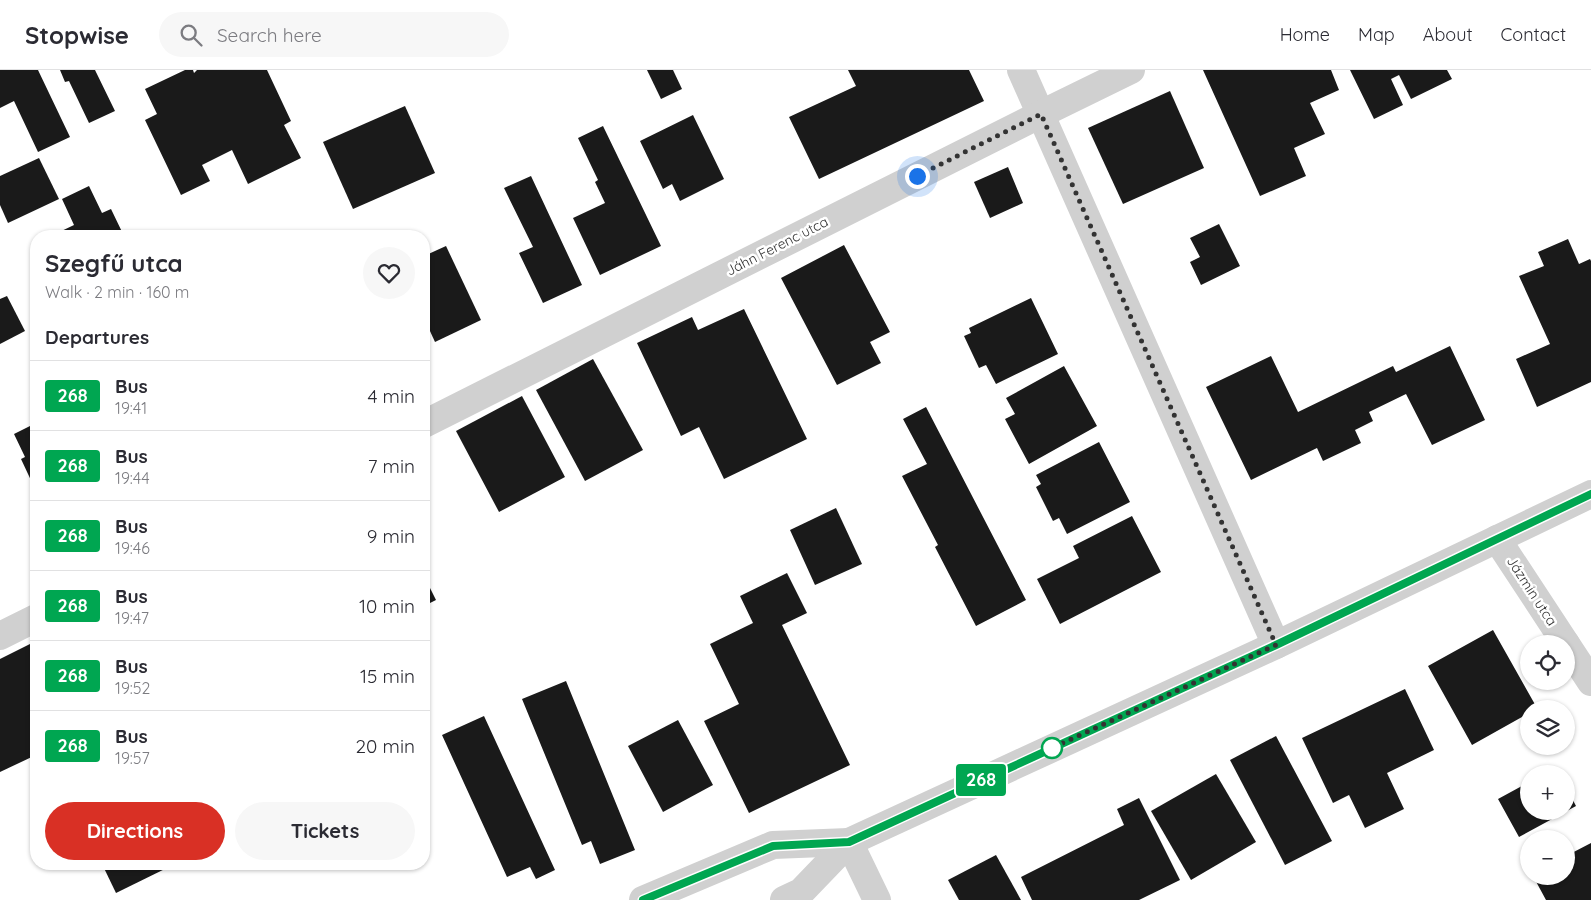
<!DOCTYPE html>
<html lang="en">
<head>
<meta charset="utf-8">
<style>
  :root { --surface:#fff; --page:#f7f7f7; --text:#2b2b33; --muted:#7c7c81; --line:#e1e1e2; --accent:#d93025 }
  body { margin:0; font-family:Quicksand,sans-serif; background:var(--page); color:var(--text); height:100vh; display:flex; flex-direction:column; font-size:19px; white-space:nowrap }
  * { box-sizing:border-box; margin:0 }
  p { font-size:16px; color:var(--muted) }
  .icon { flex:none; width:28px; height:28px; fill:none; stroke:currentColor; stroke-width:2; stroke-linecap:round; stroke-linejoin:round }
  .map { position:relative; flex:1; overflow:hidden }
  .drawer { position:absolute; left:30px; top:160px; width:400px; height:640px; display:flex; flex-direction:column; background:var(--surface); border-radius:20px; box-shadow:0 1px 4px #0004 }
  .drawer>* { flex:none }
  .badge { padding:0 10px; border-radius:4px; font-size:18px; line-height:32px }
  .fabs { position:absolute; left:1520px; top:565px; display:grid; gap:10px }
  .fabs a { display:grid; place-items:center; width:55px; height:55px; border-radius:50%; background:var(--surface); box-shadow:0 1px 4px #0004; font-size:25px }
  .you { position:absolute; width:25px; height:25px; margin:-12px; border:4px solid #fff; border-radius:50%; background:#1a73e8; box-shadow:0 0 0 8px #1a73e833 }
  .map>.badge { position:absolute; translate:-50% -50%; box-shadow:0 0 0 2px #fff }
  h2 { padding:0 15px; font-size:19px; line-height:45px }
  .round { display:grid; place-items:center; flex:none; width:52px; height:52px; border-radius:26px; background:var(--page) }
  .summary { display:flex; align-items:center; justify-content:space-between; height:85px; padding:0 15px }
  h1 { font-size:24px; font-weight:700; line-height:38px }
  .cta { display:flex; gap:10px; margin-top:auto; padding:10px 15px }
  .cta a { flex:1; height:58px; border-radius:30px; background:var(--accent); color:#fff; font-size:20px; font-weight:700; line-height:58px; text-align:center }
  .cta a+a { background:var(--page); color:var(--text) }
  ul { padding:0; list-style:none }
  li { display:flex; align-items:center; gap:15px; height:70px; padding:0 15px; border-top:1px solid var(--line) }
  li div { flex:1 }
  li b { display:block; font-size:19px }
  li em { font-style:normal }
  li .badge { min-width:55px; font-weight:700; text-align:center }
  header { display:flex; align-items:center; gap:30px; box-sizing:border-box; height:70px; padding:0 25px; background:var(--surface); border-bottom:1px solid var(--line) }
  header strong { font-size:24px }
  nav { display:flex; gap:28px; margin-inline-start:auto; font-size:18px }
  .search { width:350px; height:45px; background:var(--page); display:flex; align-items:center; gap:12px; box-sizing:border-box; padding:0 18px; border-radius:28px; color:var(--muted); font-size:19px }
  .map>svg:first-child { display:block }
</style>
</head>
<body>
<header>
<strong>Stopwise</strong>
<div class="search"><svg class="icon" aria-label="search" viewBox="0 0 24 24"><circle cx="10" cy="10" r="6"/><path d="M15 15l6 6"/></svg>Search here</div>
<nav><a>Home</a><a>Map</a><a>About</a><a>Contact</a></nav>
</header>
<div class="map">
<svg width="1591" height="830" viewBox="0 0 1591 830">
  <rect width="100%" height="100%" fill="#fff"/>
  <!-- building -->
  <g fill="#1a1a1a">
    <polygon points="0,0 38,0 70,67 38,82 14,31 0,38"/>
    <polygon points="60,0 95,0 115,41 89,53 69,11 65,12"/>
    <polygon points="185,0 193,0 194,3 197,0 267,0 291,51 284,55 301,88 248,114 232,80 202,95 210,111 181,125 145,50 157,44 145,19"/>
    <polygon points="647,0 673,0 682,19 661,29"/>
    <polygon points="848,0 969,0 984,31 819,109 789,47 856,16"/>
    <polygon points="1203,0 1331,0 1339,20 1310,33 1325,64 1294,78 1306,106 1260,126"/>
    <polygon points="1350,0 1447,0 1452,9 1411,29 1399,5 1391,9 1403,35 1374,49"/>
    <polygon points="1170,21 1204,98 1123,134 1088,58"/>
    <polygon points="405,36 435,103 353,139 323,72"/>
    <polygon points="693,45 724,109 680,131 672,114 663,119 640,71"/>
    <polygon points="603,56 661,176 600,205 573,148 605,133 595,112 598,110 578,68"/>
    <polygon points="39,88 59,129 8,153 0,135 0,106"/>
    <polygon points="1008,97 1023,133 990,148 974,112"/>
    <polygon points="531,106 582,215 543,233 519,183 533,177 504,118"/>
    <polygon points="89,116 102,143 111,139 124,166 51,166 74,155 62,129"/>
    <polygon points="1219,154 1240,196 1201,215 1190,192 1200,187 1190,168"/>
    <polygon points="1568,169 1579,194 1590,189 1591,191 1591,312 1537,337 1516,289 1550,274 1519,206 1544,196 1538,182"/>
    <polygon points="844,175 890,262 870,272 881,293 837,315 781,208"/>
    <polygon points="446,176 481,250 435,272 424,248 424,186"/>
    <polygon points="7,226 25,261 0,274 0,229"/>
    <polygon points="1031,228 1058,284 996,314 986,295 979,298 964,266 971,263 969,258"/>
    <polygon points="744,239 807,369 724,409 699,357 681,366 637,273 692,247 698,260"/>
    <polygon points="1450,276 1485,350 1432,375 1406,324 1369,342 1373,351 1355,360 1361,373 1323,391 1317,378 1251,410 1206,317 1271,286 1298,342 1393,296 1396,302"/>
    <polygon points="593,289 643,380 585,411 536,320"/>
    <polygon points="1064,296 1097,356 1029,394 1005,349 1015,344 1006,328"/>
    <polygon points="522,326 565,407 499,442 456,361"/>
    <polygon points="926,337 1026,530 976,556 935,477 938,475 902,406 927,394 903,349"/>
    <polygon points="36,353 36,421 21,389 25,387 14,364"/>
    <polygon points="1099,372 1130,432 1067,464 1059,448 1053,451 1036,417 1041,414 1036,405"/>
    <polygon points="836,438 862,494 815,515 790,460"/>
    <polygon points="1132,446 1161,502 1060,554 1037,509 1079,488 1073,476"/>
    <polygon points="787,503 807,543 782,555 850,695 749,743 704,651 739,634 710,574 753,553 740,526"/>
    <polygon points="424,510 426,510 436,530 424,536"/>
    <polygon points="1493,560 1537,638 1529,639 1529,643 1472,675 1428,596"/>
    <polygon points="36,571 36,685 0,702 0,589"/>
    <polygon points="566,611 635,780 600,794 591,771 582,775 522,629"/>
    <polygon points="1405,619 1434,680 1387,703 1404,739 1365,758 1349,725 1333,733 1302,668"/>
    <polygon points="484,646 555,800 536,809 530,797 507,807 442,665"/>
    <polygon points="678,650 713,715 663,742 628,676"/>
    <polygon points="1276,666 1332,771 1285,795 1230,690"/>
    <polygon points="1556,698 1559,704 1545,704"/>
    <polygon points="1216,704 1256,772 1191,810 1151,741"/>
    <polygon points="1529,712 1529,741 1566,741 1566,717 1576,736 1519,767 1498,729"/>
    <polygon points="1139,728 1180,810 1139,830 1032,830 1021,807 1124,755 1117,739"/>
    <polygon points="1591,773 1591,830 1546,830 1533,806 1566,806 1566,786"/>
    <polygon points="996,785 1021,830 959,830 948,810"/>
    <polygon points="102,794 175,794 116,823"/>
  </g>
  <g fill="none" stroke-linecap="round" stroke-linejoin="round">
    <!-- minor -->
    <g stroke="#d0d0d0" stroke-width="28">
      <polyline points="1021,0 1276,575"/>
      <polyline points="424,354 1041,44 1131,0"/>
      <polyline points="1497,469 1566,574"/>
      <polyline points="0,566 36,548"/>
      <polyline points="1566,574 1591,612"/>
      <polyline points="849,772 877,830"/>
      <polyline points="643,830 773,775 849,772"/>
      <polyline points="784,830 801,822 849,772 1276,575 1591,424"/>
    </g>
  </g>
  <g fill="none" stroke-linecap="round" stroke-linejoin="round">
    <defs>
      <polyline id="line" points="643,830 773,776 849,772 1276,575 1591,424"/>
    </defs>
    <!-- line casing -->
    <use href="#line" stroke="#fff" stroke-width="11"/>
    <!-- line -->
    <use href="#line" stroke="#00a651" stroke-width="8"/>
    <!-- walk -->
    <polyline stroke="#333" stroke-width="5" stroke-dasharray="0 9" points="917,106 1041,44 1276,575 1052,678"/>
  </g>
  <!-- markers -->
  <circle fill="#fff" stroke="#00a651" stroke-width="2.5" cx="1052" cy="678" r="10"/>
  <g text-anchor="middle" stroke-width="5" stroke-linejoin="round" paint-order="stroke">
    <!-- street labels -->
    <g font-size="14" fill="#333" stroke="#fff">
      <text transform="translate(777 176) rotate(-27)" y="5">Jáhn Ferenc utca</text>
      <text transform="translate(1532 521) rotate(57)" y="5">Jázmin utca</text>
    </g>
  </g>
</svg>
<div class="fabs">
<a><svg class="icon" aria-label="locate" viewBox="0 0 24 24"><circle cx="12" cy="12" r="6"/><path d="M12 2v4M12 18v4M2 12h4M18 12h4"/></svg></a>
<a><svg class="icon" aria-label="layers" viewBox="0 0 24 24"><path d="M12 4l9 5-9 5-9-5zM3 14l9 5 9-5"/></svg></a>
<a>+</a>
<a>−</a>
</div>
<div class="you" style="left:917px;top:106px"></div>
<b class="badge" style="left:981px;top:710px;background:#00a651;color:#fff">268</b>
<section class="drawer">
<div class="summary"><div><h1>Szegfű utca</h1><p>Walk · 2 min · 160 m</p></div><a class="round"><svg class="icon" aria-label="heart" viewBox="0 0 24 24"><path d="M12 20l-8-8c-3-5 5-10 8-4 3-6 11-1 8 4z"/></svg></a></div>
<h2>Departures</h2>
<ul>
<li><span class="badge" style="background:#00a651;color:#fff">268</span><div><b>Bus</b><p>19:41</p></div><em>4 min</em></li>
<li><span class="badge" style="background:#00a651;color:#fff">268</span><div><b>Bus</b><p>19:44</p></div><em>7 min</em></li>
<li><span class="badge" style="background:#00a651;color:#fff">268</span><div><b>Bus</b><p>19:46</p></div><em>9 min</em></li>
<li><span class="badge" style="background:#00a651;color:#fff">268</span><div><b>Bus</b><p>19:47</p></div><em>10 min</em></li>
<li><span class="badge" style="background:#00a651;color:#fff">268</span><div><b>Bus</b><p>19:52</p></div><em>15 min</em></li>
<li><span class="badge" style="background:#00a651;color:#fff">268</span><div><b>Bus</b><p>19:57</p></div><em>20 min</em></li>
</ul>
<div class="cta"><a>Directions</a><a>Tickets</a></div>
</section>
</div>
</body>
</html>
